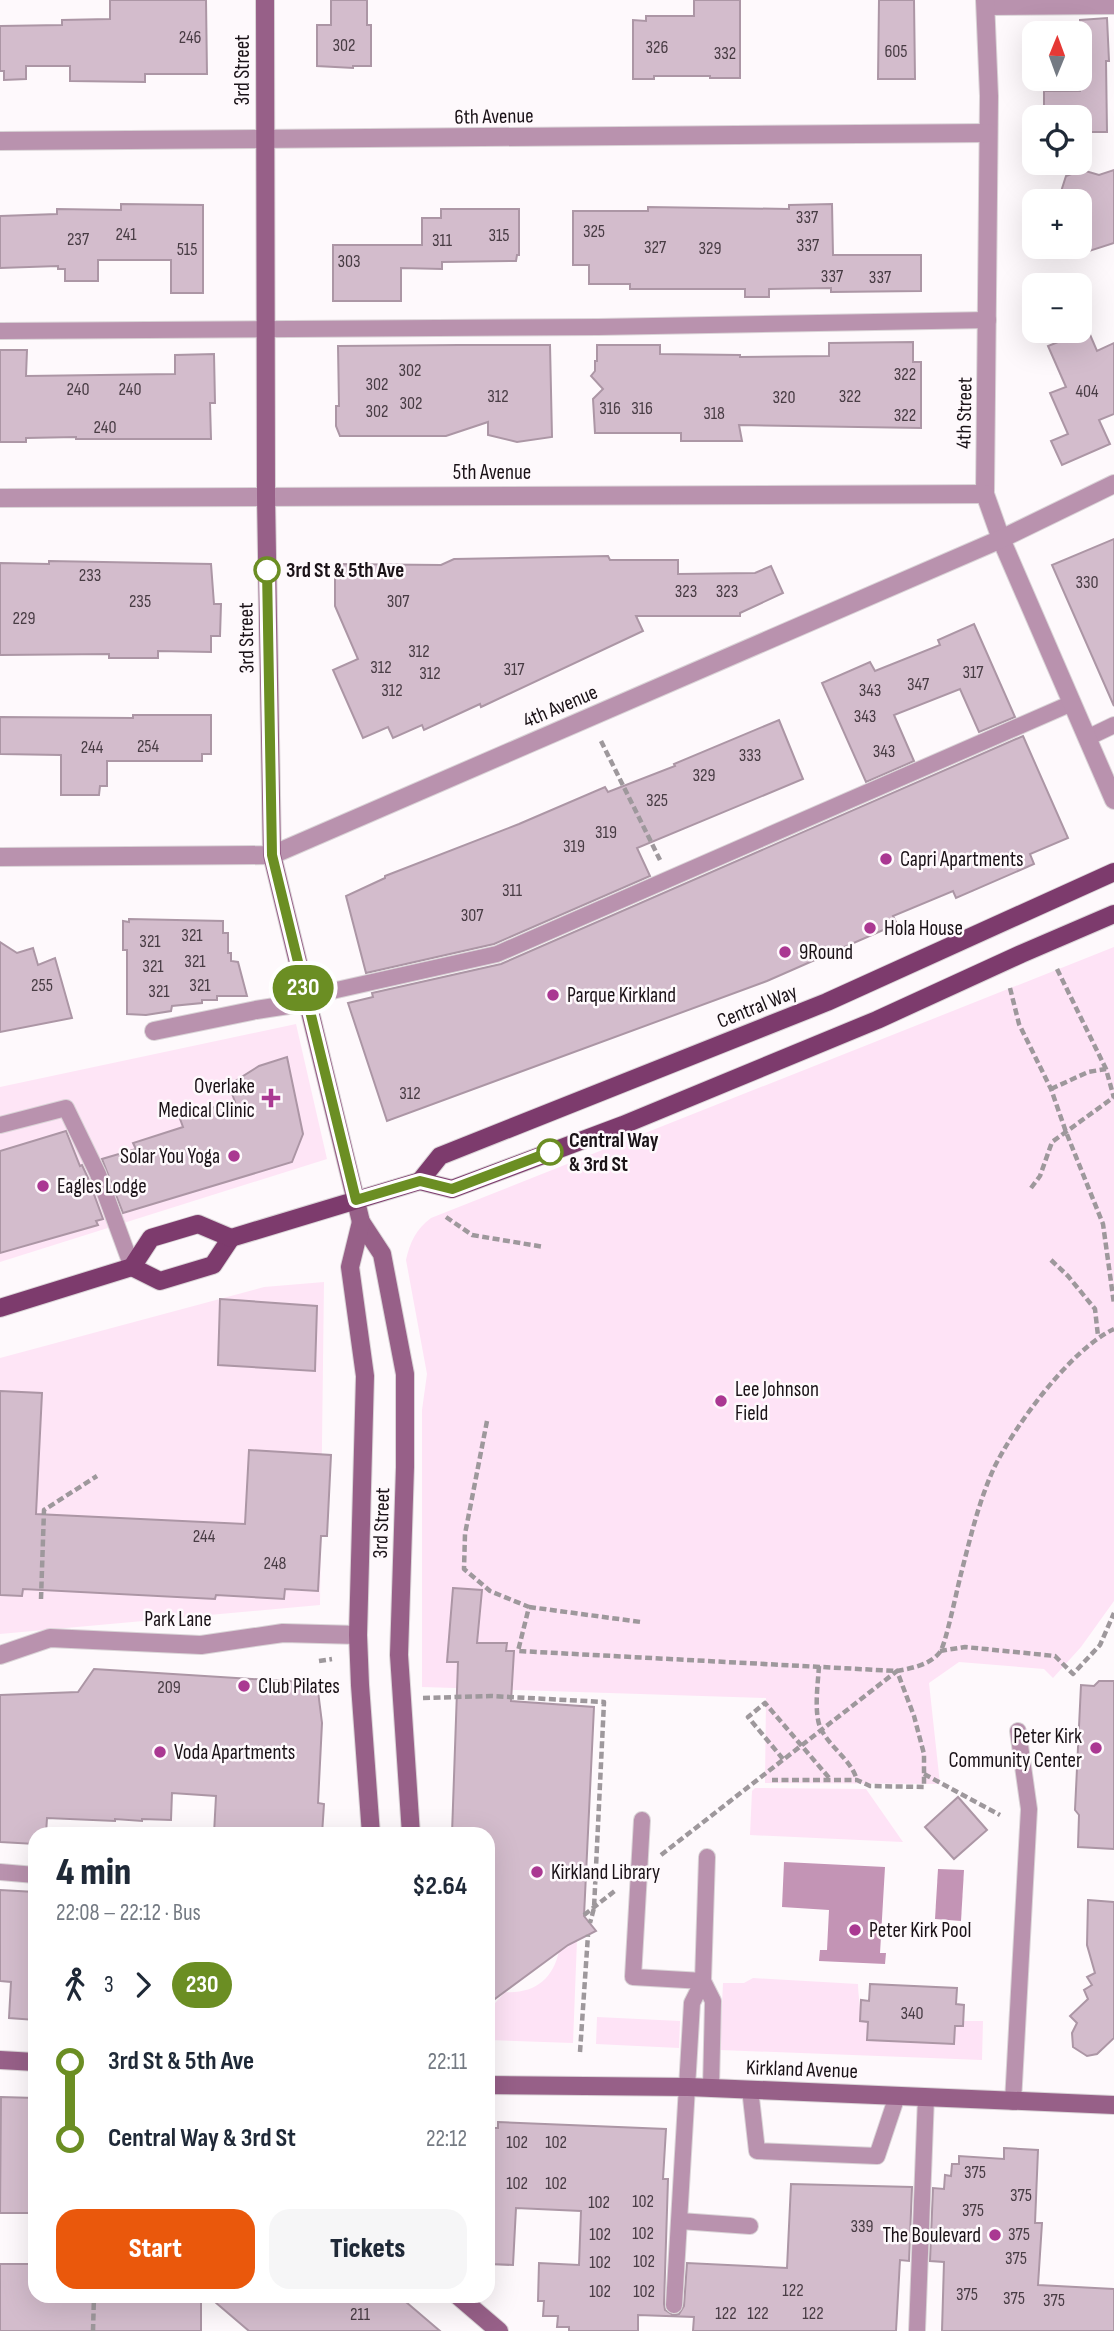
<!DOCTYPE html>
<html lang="en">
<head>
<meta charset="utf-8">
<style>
  :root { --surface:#fff; --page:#f6f6f7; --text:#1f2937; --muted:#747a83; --accent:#ea580c }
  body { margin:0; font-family:"Sofia Sans Condensed",sans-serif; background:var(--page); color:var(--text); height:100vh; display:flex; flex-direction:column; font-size:26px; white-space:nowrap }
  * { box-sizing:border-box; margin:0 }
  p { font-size:23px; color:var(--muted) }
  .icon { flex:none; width:38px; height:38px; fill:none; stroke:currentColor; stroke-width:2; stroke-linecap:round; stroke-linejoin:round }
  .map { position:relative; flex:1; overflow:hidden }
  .details { position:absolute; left:28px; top:1827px; width:467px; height:476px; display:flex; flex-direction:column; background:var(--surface); border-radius:21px; box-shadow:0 7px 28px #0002 }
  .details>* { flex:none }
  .badge { padding:0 14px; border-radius:23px; font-size:24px; line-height:46px }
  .needle { width:46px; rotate:1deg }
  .tools { position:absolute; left:1022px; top:21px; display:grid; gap:14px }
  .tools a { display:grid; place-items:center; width:70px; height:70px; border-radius:14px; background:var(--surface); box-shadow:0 7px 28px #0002; font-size:35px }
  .map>.badge { position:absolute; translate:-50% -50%; box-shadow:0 0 0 4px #fff }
  .legs { display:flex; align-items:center; gap:10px; height:77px; padding:0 28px; font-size:23px }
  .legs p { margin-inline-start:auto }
  .overview { display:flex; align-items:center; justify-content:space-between; height:119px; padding:0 28px }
  h1 { font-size:38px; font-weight:800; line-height:52px }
  .button { display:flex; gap:14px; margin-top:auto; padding:14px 28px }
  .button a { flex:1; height:80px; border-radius:21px; background:var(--accent); color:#fff; font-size:28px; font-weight:800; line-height:80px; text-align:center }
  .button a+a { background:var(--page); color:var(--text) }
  ul { padding:0 28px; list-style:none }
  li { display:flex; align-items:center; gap:24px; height:77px; font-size:26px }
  li i { display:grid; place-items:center; width:10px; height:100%; margin:0 9px; background:currentColor }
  li i::after { content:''; width:18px; height:18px; margin:-9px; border:5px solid; border-radius:50%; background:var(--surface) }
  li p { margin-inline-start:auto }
  li:first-child i { background:linear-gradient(#0000 50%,currentColor 0) }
  li:last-child i { background:linear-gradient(currentColor 50%,#0000 0) }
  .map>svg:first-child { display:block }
</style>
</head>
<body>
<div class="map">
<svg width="1114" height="2331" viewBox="0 0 1114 2331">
  <rect width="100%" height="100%" fill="#fef9fc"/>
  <!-- built -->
  <g fill="#fee5f6">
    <polygon points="296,1024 327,1159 0,1262 0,1087"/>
    <polygon points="324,1282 320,1605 0,1634 0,1358 264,1287"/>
  </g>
  <!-- green -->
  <g fill="#fee3f6">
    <path d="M 1114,947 L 1114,1601 L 1081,1647 L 1053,1678 L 1044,1669 L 959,1662 L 929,1683 L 940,1784 L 765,1783 L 766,1698 L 422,1687 L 422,1410 L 427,1374 L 406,1260 C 410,1242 416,1229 431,1218 Z"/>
    <polygon points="755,1788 866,1789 903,1842 750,1835 752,1791"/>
    <path d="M 577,1940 L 573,2043 L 488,2040 L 488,2011 L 505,1992 C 534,1994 554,1979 559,1950 Z"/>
    <path d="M 753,1978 L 858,1984 C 858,1996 861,2007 860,2021 L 868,2022 L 867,2040 L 954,2044 L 955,2026 L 963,2026 L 963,2021 L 983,2021 L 982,2060 L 720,2050 L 723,1983 L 744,1983 Z"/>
    <polygon points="597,2017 680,2021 679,2048 596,2044"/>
  </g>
  <!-- water -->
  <g fill="#c394b5">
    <polygon points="784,1862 885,1867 880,1953 886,1953 885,1964 819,1961 820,1950 827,1950 829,1910 782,1907"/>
    <polygon points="938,1869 964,1870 961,1921 935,1919"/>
  </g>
  <!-- building -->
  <g fill="#d3bccc" stroke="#ac96a5" stroke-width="2">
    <polygon points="110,0 206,0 207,74 145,74 145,82 70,81 70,66 26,66 26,79 4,80 4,71 0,71 0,26 62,25 62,20 110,19"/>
    <polygon points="331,0 367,0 367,25 371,25 371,66 353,66 353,68 317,66 317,25 331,25"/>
    <polygon points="694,0 740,0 740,78 710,78 710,76 654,76 654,79 633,79 633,20 646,21 646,16 694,16"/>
    <polygon points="879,0 914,0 915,79 878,79"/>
    <polygon points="1107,18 1109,61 1106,61 1107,132 1080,132 1080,117 1044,117 1044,91 1080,91 1080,20"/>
    <polygon points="1082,170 1099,175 1114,170 1114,243 1080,254 1080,201 1058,201 1066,176"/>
    <polygon points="121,204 203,205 203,293 171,293 171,260 98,260 98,281 65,281 65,269 58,269 58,266 0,268 0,216 57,214 57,209 121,210"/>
    <polygon points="832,204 833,255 921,255 921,291 831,292 831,288 769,289 769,297 745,297 745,289 630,289 630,284 589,284 589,265 573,265 573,211 648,211 648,207 789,209 789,205"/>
    <polygon points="441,209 519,209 519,255 517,255 516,261 442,262 442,269 401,268 401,301 333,301 333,245 422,245 422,218 441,218"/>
    <polygon points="1088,330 1097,351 1114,343 1114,414 1099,420 1110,444 1062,465 1051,441 1068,434 1050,393 1066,387 1048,346"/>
    <polygon points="913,342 913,362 921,362 921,428 739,425 742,441 681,441 681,433 595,433 593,399 603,389 591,376 595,371 595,361 597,361 597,345 660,345 660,354 740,355 740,357 829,356 829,343"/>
    <polygon points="459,345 550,345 552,437 517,442 488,435 488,422 446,436 340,436 336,426 336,406 339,406 338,346"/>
    <polygon points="0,350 27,350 26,376 175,374 175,355 214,354 215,403 210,403 211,439 76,439 76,437 26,438 26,442 0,442"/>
    <polygon points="1114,539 1114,706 1052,565"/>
    <polygon points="608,556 610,560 678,560 678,574 755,573 771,566 783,593 740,613 740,616 636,616 643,631 481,707 480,704 424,730 422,725 393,738 388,727 363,738 333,670 358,659 335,606 335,564 441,565 454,559"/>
    <polygon points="49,561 211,564 214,604 221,604 220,636 211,636 211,652 158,651 158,658 109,658 109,654 0,655 0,563 49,564"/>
    <polygon points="974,624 1015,717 979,732 960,689 894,715 914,761 866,782 822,683 870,662 875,671 940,645 938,640"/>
    <polygon points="133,715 211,715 211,754 202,754 202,761 107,761 107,786 100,786 99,795 61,795 61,755 0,754 0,717 133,718"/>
    <polygon points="779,720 803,779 637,848 650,876 494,944 366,973 346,896 385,878 385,876 519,824 605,787 608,792 675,766 674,764"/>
    <polygon points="1023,736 1068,838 1030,854 1034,864 956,898 953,891 893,916 897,924 767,981 387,1121 348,1003 373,997 372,993 501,964"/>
    <polygon points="129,919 223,921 223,933 228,933 228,953 231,953 231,961 238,962 247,996 217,996 217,1000 202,1000 202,1003 172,1006 171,1011 146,1015 127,1014 127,950 123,950 123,921 129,922"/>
    <polygon points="0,942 17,953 33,948 38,965 55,958 72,1018 0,1032"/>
    <polygon points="287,1057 303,1134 292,1162 123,1213 102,1159 136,1149 133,1143 183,1127 179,1116 235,1102 229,1085 259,1066"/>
    <polygon points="66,1131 80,1166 82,1165 88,1178 103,1219 96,1221 98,1225 0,1253 0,1151"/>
    <polygon points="220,1299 317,1306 315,1371 218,1365"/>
    <polygon points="0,1391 42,1393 36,1514 245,1524 249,1450 331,1455 327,1536 321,1536 318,1591 285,1589 284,1599 216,1595 215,1599 23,1589 22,1596 0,1595"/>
    <polygon points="453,1588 482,1590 477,1643 507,1643 506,1651 514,1651 511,1701 594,1707 584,1916 596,1931 568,1945 488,2004 488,1834 452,1834 458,1662 447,1662"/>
    <polygon points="94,1669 317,1683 322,1723 318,1803 324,1804 322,1834 214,1834 216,1796 172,1793 171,1820 142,1819 142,1821 115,1819 115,1821 47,1818 46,1834 35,1834 35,1844 0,1842 0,1695 78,1692"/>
    <polygon points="1099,1681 1114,1681 1114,1849 1078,1847 1079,1815 1075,1810 1081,1685 1094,1686"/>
    <polygon points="958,1797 987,1830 954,1859 925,1827"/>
    <polygon points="0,1890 35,1892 35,2020 9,2018 11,1982 0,1981"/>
    <polygon points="1088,1900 1114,1902 1114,2038 1097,2054 1087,2056 1073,2047 1072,2033 1077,2023 1070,2016 1088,1999 1084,1990 1092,1985 1087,1977 1095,1973 1087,1945"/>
    <polygon points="870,1984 957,1988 956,2004 964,2005 963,2026 955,2026 954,2044 867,2040 868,2022 860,2021 861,2000 869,2001"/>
    <polygon points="1,2097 35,2098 35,2213 0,2213"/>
    <polygon points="498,2122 666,2129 663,2179 668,2179 664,2304 665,2310 673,2315 679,2314 684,2306 687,2263 787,2268 791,2184 912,2187 909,2261 900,2260 896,2331 693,2331 694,2317 638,2315 638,2331 569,2331 569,2327 557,2327 558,2316 543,2316 544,2301 538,2301 539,2263 579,2265 581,2211 516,2208 513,2265 489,2264 488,2128 498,2128"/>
    <polygon points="1004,2148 1038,2150 1035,2223 1042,2223 1038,2285 1114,2289 1114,2331 942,2331 944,2262 930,2261 933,2188 944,2189 945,2175 951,2176 952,2164 959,2164 959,2156 1004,2159"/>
    <polygon points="0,2264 35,2264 35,2296 201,2296 201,2331 0,2331"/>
    <polygon points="208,2296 399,2296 440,2331 249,2331"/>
  </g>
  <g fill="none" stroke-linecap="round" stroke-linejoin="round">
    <defs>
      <g id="lane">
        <polyline points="985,7 1114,6"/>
        <polyline points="0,331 598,327 988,320"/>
        <polyline points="1087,738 1114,725"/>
        <polyline points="304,992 332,991 497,954 1072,703"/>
        <polyline points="0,1125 66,1108 98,1174 132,1267"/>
        <polyline points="642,1820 633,1977 703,1981"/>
        <polyline points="0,1872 35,1875"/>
        <polyline points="703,1981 713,2001 711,2088"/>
        <polyline points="750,2089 757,2151 877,2156 897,2096"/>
        <polyline points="1013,2102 1029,1809 1018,1731"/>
        <polyline points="680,2221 750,2226"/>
        <polyline points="674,2305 692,2003 703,1981 707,1857"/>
        <polyline points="917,2331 926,2097"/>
      </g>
      <g id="street">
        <polyline points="985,0 989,96 985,494 1001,539 1114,800"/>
        <polyline points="0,141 988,133"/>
        <polyline points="0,498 985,494"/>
        <polyline points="0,857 272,855 1001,539 1114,484"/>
        <polyline points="154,1031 256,1010 308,1002"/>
        <polyline points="0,1655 50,1638 201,1645 283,1633 358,1635"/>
      </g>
      <g id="secondary">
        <polyline points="265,0 266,496 272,855 361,1222 382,1254 405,1374 405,1467 399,1655 411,1834"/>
        <polyline points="361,1222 350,1267 365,1376 358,1635 360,1685 371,1834"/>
        <polyline points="0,2060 35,2062"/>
        <polyline points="488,2085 688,2087 1114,2105"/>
        <polyline points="458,2296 499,2331"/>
      </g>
      <g id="primary">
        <polyline points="420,1181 440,1156 827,1002 1114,872"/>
        <polyline points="132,1267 160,1281 213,1265 231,1238"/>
        <polyline points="0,1308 132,1267 151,1238 198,1224 231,1238 420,1181 452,1189 623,1125 877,1020 1021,954 1114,914"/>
      </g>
    </defs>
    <!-- lane casing -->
    <use href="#lane" stroke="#dad4d7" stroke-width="18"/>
    <!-- street casing -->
    <use href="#street" stroke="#dad4d7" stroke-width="20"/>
    <!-- secondary casing -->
    <use href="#secondary" stroke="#dad4d7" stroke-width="20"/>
    <!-- primary casing -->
    <use href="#primary" stroke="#dad4d7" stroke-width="20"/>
    <!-- path -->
    <g stroke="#9e989c" stroke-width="4.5" stroke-dasharray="7 3.5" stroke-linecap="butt">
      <polyline points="601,741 660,860"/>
      <polyline points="1057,969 1106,1069 1114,1098"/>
      <polyline points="1010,988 1019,1024 1051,1089 1066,1132 1103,1224 1114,1304"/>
      <polyline points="1051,1089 1088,1072 1106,1069"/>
      <polyline points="1031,1188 1040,1176 1052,1142 1114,1097"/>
      <polyline points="446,1217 472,1235 544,1247"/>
      <polyline points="1051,1260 1068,1276 1095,1309 1098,1336"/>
      <path d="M 487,1421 L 465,1534 L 464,1569 L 490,1591 L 529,1607 L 518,1651 L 897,1671 C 912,1668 930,1665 940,1652 C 946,1644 958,1584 962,1570 C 971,1535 979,1501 994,1468 C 1015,1425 1071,1349 1114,1329"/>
      <polyline points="41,1599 44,1510 97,1476"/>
      <polyline points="529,1607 641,1622"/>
      <polyline points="940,1651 965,1647 1055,1656 1073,1674 1100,1645 1114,1613"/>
      <polyline points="319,1661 332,1659"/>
      <path d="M 819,1666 C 818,1683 813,1717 822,1731 C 832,1749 851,1760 857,1780"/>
      <polyline points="423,1698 491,1696 604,1702 594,1908 590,1923"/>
      <polyline points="783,1759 748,1717 765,1703 831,1780"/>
      <polyline points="924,1774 1000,1815"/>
      <polyline points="661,1855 897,1671 914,1716 924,1754 924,1787 870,1786 857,1780 772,1780"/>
      <polyline points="584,1915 616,1890"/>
      <polyline points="580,2052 588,1935"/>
      <polyline points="93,2331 94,2296"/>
    </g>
    <!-- lane -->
    <use href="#lane" stroke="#b992ae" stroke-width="16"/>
    <!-- street -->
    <use href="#street" stroke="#b992ae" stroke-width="18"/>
    <!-- secondary -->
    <use href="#secondary" stroke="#976088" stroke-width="18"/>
    <!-- primary -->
    <use href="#primary" stroke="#7d3b6d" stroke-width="18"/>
  </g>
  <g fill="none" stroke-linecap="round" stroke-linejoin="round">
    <defs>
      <polyline id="line-1" points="267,570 272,855 356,1200 420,1181 452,1189 550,1152"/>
    </defs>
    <!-- line-1 casing -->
    <use href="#line-1" stroke="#fff" stroke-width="16"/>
    <!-- line-1 -->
    <use href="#line-1" stroke="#6b8e23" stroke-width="10"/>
  </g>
  <!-- markers -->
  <g fill="#fff" stroke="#6b8e23" stroke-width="3.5">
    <circle cx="267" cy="570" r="12"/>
    <circle cx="550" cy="1152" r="12"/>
  </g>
  <g fill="#aa3892" stroke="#fef9fc" stroke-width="2.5">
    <circle cx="886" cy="859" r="7"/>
    <circle cx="870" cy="928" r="7"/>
    <circle cx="785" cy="952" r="7"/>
    <circle cx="553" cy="995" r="7"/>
    <path d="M267.5 1087.5h7v7h7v7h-7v7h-7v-7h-7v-7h7z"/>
    <circle cx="234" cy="1156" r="7"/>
    <circle cx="43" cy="1186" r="7"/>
    <circle cx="721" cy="1401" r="7"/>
    <circle cx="244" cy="1686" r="7"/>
    <circle cx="1096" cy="1748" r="7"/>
    <circle cx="160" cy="1752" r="7"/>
    <circle cx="537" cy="1872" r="7"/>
    <circle cx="855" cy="1930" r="7"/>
    <circle cx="995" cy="2235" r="7"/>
  </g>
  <g text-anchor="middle" stroke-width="5" stroke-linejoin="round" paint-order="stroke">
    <!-- number labels -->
    <g font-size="18" fill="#483c44">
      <text x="190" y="43">246</text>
      <text x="344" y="51">302</text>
      <text x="657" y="53">326</text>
      <text x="896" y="57">605</text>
      <text x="725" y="59">332</text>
      <text x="807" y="223">337</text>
      <text x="594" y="237">325</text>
      <text x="126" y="240">241</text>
      <text x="499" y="241">315</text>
      <text x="78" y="245">237</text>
      <text x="442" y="246">311</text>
      <text x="808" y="251">337</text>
      <text x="655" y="253">327</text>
      <text x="710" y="254">329</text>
      <text x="187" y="255">515</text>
      <text x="349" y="267">303</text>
      <text x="832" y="282">337</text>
      <text x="880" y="283">337</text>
      <text x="410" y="376">302</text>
      <text x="905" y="380">322</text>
      <text x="377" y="390">302</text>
      <text x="78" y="395">240</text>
      <text x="130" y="395">240</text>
      <text x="1087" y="397">404</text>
      <text x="498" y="402">312</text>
      <text x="850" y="402">322</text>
      <text x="784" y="403">320</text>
      <text x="411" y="409">302</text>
      <text x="610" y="414">316</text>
      <text x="642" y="414">316</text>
      <text x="377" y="417">302</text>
      <text x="714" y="419">318</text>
      <text x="905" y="421">322</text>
      <text x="105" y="433">240</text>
      <text x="90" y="581">233</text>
      <text x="1087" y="588">330</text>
      <text x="686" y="597">323</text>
      <text x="727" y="597">323</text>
      <text x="140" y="607">235</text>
      <text x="398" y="607">307</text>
      <text x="24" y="624">229</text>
      <text x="419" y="657">312</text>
      <text x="381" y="673">312</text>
      <text x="514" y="675">317</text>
      <text x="973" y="678">317</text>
      <text x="430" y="679">312</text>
      <text x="918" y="690">347</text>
      <text x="392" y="696">312</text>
      <text x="870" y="696">343</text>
      <text x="865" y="722">343</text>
      <text x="148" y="752">254</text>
      <text x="92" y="753">244</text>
      <text x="884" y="757">343</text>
      <text x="750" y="761">333</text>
      <text x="704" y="781">329</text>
      <text x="657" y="806">325</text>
      <text x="606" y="838">319</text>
      <text x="574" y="852">319</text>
      <text x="512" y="896">311</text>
      <text x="472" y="921">307</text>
      <text x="192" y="941">321</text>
      <text x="150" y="947">321</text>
      <text x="195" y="967">321</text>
      <text x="153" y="972">321</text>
      <text x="42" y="991">255</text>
      <text x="200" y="991">321</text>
      <text x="159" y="997">321</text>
      <text x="410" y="1099">312</text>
      <text x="204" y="1542">244</text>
      <text x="275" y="1569">248</text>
      <text x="169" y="1693">209</text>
      <text x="912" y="2019">340</text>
      <text x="517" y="2148">102</text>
      <text x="556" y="2148">102</text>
      <text x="975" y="2178">375</text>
      <text x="517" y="2189">102</text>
      <text x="556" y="2189">102</text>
      <text x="1021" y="2201">375</text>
      <text x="643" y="2207">102</text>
      <text x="599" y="2208">102</text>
      <text x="973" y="2216">375</text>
      <text x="862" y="2232">339</text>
      <text x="643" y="2239">102</text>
      <text x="600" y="2240">102</text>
      <text x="1019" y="2240">375</text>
      <text x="1016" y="2264">375</text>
      <text x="644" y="2267">102</text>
      <text x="600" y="2268">102</text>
      <text x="793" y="2296">122</text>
      <text x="600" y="2297">102</text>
      <text x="644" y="2297">102</text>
      <text x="967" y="2300">375</text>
      <text x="1014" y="2304">375</text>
      <text x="1054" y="2306">375</text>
      <text x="726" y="2319">122</text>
      <text x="758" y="2319">122</text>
      <text x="813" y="2319">122</text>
      <text x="360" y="2320">211</text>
    </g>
    <!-- street labels -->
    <g font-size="21" fill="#1a1217" stroke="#fef9fc">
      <text transform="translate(242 70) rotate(-90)" y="7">3rd Street</text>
      <text transform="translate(494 116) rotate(-1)" y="7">6th Avenue</text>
      <text transform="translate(964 413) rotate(-89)" y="7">4th Street</text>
      <text x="492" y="479">5th Avenue</text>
      <text transform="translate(246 638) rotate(-91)" y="7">3rd Street</text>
      <text transform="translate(560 706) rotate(-23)" y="7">4th Avenue</text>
      <text transform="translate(757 1006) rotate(-22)" y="7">Central Way</text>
      <text transform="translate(381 1523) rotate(-88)" y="7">3rd Street</text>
      <text x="178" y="1626">Park Lane</text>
      <text transform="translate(802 2069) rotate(2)" y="7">Kirkland Avenue</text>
    </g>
    <!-- stop labels -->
    <g font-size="21" font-weight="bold" fill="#1a1217" stroke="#fef9fc" text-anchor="start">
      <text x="286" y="577">3rd St &amp; 5th Ave</text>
      <text x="569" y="1147">Central Way<tspan x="569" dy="24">&amp; 3rd St</tspan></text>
    </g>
    <!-- poi labels -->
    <g font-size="21" fill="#1a1217" stroke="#fef9fc" text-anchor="start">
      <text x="900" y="866">Capri Apartments</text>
      <text x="884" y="935">Hola House</text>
      <text x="799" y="959">9Round</text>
      <text x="567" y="1002">Parque Kirkland</text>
      <text x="255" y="1093" text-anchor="end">Overlake<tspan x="255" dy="24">Medical Clinic</tspan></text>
      <text x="220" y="1163" text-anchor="end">Solar You Yoga</text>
      <text x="57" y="1193">Eagles Lodge</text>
      <text x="735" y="1396">Lee Johnson<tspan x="735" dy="24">Field</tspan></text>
      <text x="258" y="1693">Club Pilates</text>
      <text x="1082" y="1743" text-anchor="end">Peter Kirk<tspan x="1082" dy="24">Community Center</tspan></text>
      <text x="174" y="1759">Voda Apartments</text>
      <text x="551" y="1879">Kirkland Library</text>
      <text x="869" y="1937">Peter Kirk Pool</text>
      <text x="981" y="2242" text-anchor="end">The Boulevard</text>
    </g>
  </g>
</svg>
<div class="tools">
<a><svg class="needle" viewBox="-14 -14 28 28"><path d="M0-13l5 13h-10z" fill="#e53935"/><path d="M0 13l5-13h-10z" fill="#747a83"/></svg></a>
<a><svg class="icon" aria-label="locate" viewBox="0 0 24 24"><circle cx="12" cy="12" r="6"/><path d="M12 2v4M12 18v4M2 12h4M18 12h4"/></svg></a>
<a>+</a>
<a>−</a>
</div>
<b class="badge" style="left:303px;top:988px;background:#6b8e23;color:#fff">230</b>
<section class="details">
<div class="overview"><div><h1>4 min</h1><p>22:08 – 22:12 · Bus</p></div><b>$2.64</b></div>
<div class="legs"><svg class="icon" aria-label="walk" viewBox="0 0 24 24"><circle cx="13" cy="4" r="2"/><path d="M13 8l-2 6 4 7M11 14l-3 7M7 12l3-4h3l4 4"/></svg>3<svg class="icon" aria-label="forward" viewBox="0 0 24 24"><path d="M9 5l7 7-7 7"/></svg><b class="badge" style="background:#6b8e23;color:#fff">230</b></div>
<ul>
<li><i style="color:#6b8e23"></i><b>3rd St &amp; 5th Ave</b><p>22:11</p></li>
<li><i style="color:#6b8e23"></i><b>Central Way &amp; 3rd St</b><p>22:12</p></li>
</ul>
<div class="button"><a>Start</a><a>Tickets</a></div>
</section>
</div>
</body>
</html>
